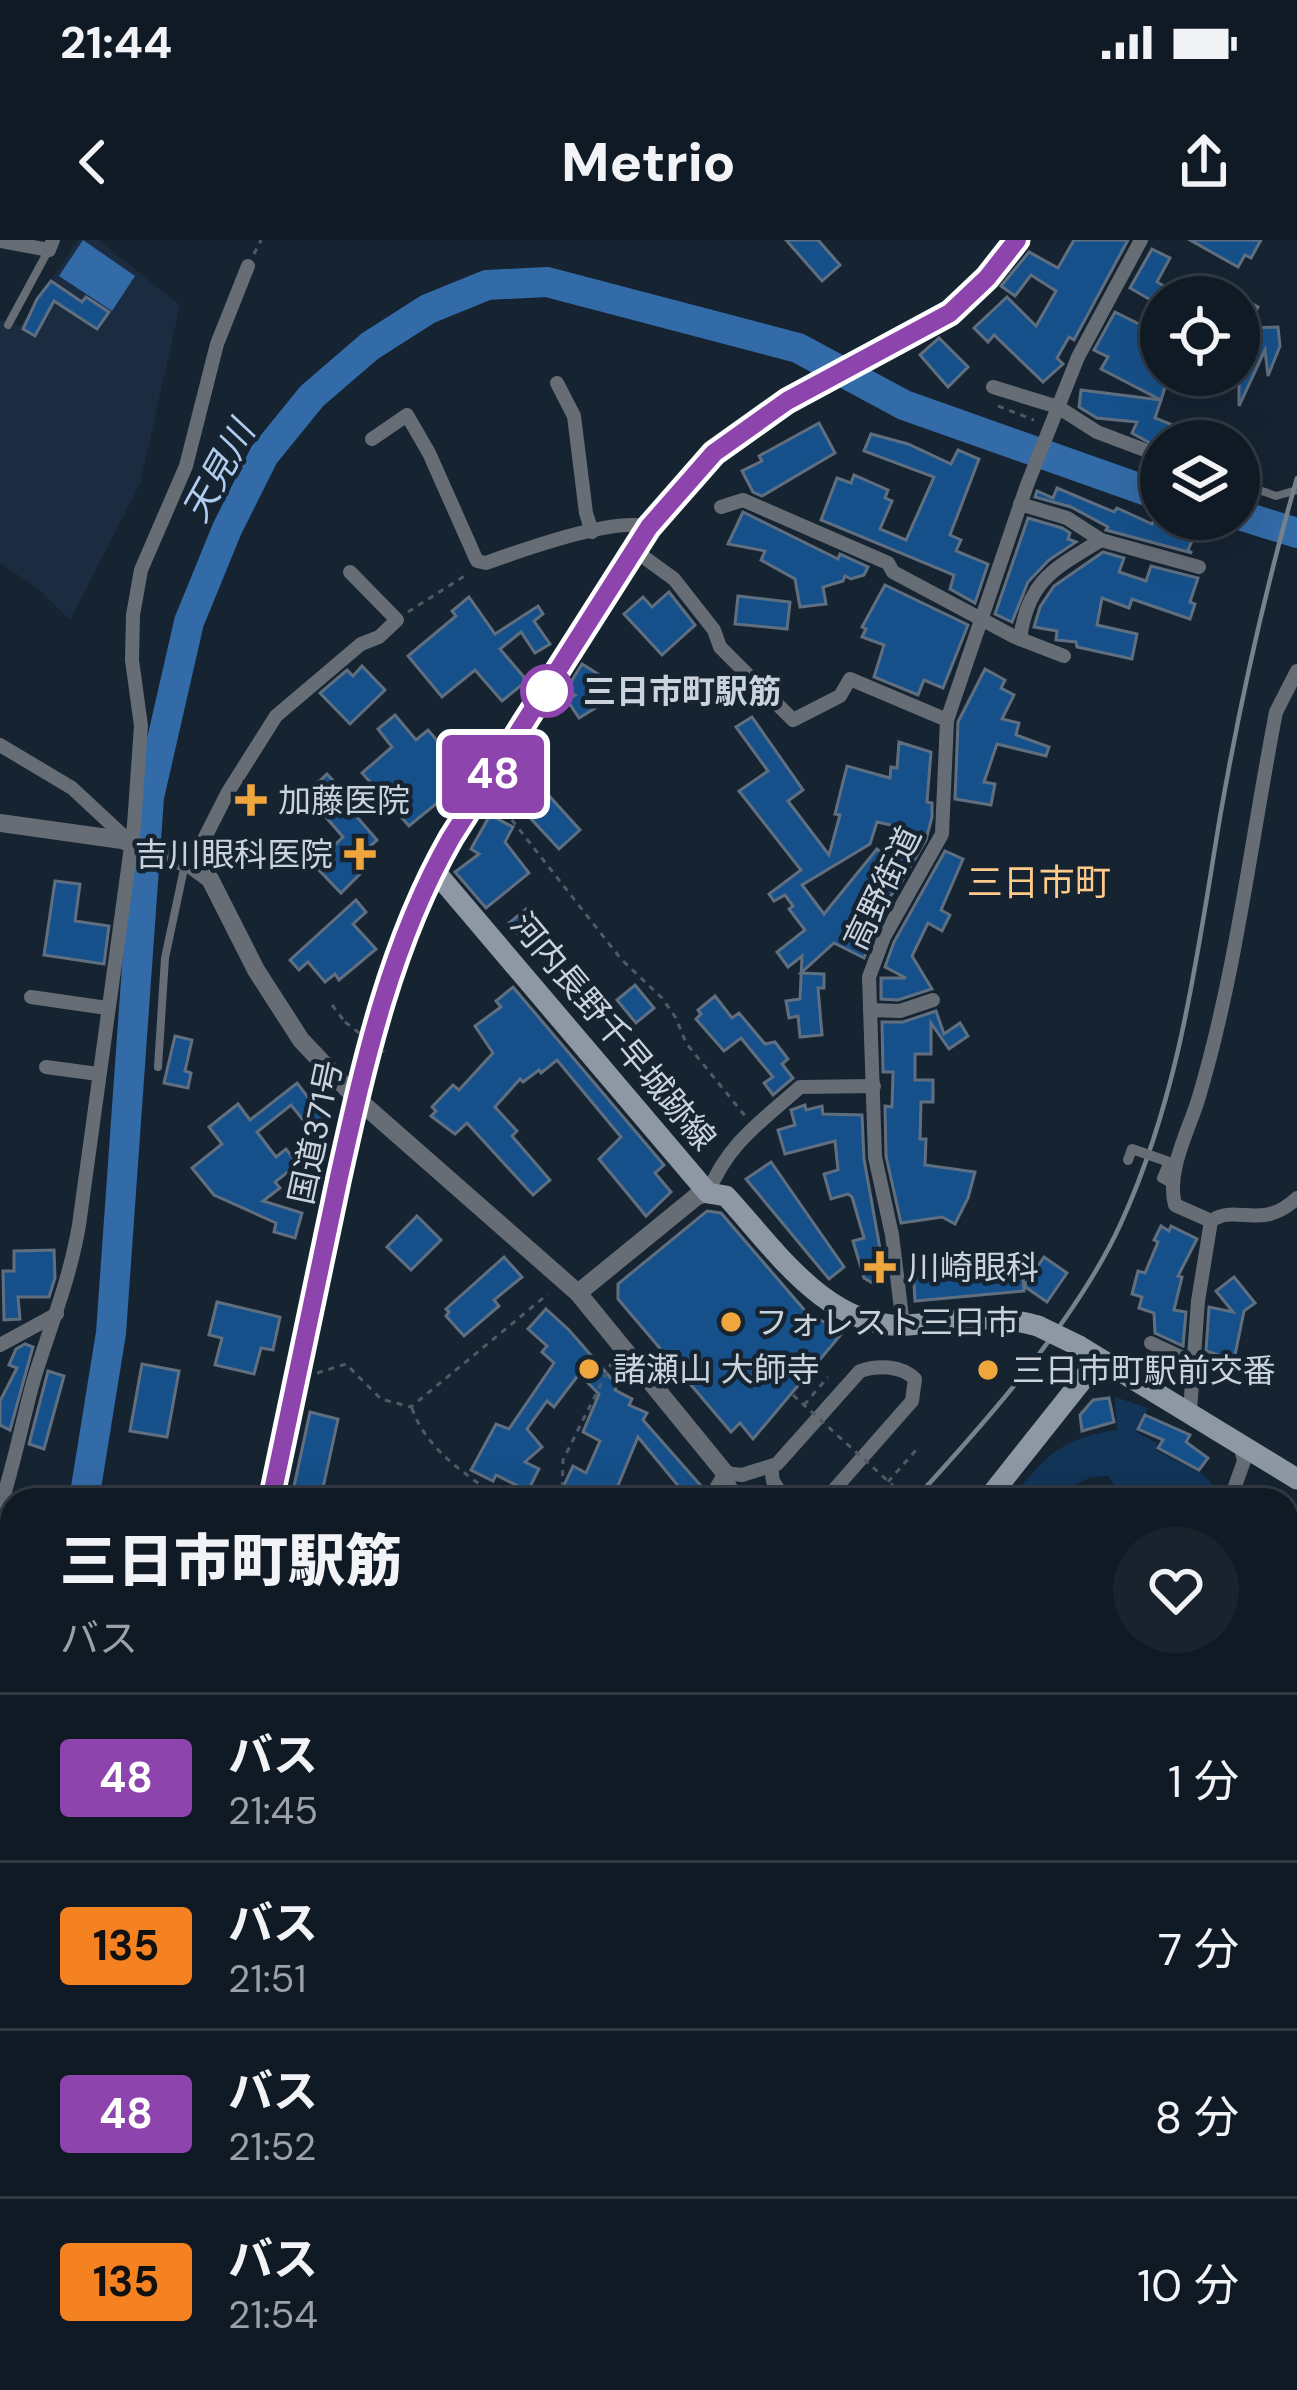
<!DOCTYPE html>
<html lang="ja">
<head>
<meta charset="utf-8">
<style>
  :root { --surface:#101a25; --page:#19232d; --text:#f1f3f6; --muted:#9ca1a7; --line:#303842 }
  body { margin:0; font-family:"DM Sans","Noto Sans JP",sans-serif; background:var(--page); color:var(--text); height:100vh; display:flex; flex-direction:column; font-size:45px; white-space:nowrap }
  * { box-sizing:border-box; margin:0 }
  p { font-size:39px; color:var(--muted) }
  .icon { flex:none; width:66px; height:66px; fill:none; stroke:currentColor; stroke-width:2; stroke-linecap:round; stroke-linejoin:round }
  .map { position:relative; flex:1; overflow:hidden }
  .side { position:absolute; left:0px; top:1248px; width:1299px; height:903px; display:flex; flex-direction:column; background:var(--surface); border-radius:36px 36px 0 0; box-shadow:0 12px 48px #0002,0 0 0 3px var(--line) }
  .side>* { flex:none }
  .badge { padding:0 24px; border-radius:9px; font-size:42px; line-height:78px }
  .fabs { position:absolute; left:1140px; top:36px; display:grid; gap:24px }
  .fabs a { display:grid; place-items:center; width:120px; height:120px; border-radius:50%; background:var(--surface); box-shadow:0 12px 48px #0002,0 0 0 3px var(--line); font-size:60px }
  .map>.badge { position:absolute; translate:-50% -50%; box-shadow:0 0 0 6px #fff }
  .round { display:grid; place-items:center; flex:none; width:126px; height:126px; border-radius:63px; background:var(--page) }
  .headline { display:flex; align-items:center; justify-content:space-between; height:204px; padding:0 60px }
  h1 { font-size:57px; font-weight:800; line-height:90px }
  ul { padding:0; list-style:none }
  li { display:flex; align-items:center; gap:36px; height:168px; padding:0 60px; border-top:3px solid var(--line) }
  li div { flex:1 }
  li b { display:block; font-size:45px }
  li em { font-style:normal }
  li .badge { min-width:132px; font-weight:700; text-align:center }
  .status { display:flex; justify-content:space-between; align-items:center; height:84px; padding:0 60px; background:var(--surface); direction:ltr }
  .status svg { height:33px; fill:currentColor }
  header { display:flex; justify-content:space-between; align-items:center; height:156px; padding:0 60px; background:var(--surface); font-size:54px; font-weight:800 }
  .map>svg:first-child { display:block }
</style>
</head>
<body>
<div class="status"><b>21:44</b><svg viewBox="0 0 49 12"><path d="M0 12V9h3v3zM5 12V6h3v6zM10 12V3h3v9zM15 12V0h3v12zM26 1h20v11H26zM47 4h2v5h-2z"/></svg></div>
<header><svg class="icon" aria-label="back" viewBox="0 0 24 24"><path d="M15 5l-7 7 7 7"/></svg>Metrio<svg class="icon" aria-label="share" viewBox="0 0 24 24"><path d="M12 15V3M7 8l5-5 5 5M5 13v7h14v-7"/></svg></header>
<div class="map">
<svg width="1297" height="2150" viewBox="0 0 1297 2150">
  <rect width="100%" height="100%" fill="#162331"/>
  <!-- built -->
  <polygon fill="#1c2c40" points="78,0 98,0 180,65 140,244 70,380 37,348 0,323 0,79 20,86"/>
  <!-- green -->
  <path fill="#123457" d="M 1115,1157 L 1148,1168 L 1136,1192 L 1157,1203 L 1156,1210 L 1203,1234 L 1226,1260 L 1124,1260 L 1108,1236 L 1091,1237 L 1048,1260 L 1009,1260 C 1045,1218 1059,1198 1117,1190 Z"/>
  <!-- water -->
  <polygon fill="#336ba8" points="83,0 135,36 112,71 59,36"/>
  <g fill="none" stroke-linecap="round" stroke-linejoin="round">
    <!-- river -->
    <g stroke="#336ba8" stroke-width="30">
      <polyline points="1239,275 1297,293"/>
      <polyline points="84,1260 111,1093 149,557 189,382 227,289 264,215 312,156 370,106 428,69 487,45 547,42 798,108 904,165 1161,256"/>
      <polyline points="0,1535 12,1513"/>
      <polyline points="1287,2117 1297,2119"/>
    </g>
  </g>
  <!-- building -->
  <g fill="#16508a" stroke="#606f80" stroke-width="3" fill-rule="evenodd">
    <polygon points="786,0 818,0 840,25 822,41"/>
    <polygon points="1074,0 1128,0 1074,100 1069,97 1057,118 1063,124 1043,142 994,95 988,102 974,88 1007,57 1036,86 1056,51 1031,35 1015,56 1001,46 1029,12 1058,28"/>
    <polygon points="1190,0 1261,0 1251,18 1245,15 1238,27"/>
    <polygon points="1152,9 1170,18 1157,42 1183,57 1161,57 1161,66 1130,48"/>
    <polygon points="51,41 82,62 86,57 109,72 97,89 54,61 35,96 23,89 37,59"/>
    <polygon points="1239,57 1258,67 1247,88 1278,87 1280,106 1268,136 1265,110 1239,166"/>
    <polygon points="1115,72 1161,95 1161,135 1199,135 1229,148 1192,152 1177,145 1174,151 1165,147 1161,160 1101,129 1108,117 1094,110"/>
    <polygon points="939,98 968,127 948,147 920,115"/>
    <polygon points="1081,150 1161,160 1155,178 1212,201 1161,201 1161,209 1132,193 1137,182 1097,178 1079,167"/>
    <polygon points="819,183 835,213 762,256 753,252 742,231 762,221 759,216"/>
    <polygon points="871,194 908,204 951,224 958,210 979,219 950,295 961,300 956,311 988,324 975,363 950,349 954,335 821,280 837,238 851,243 854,235 888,250 885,258 892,261 880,289 906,300 934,237 864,211"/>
    <polygon points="1057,248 1114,272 1117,268 1152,284 1155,277 1196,292 1188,310 1192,313 1106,290 1108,287 1071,267 1035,257 1037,251 1053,258"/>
    <polygon points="743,272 838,319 840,314 868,327 864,335 851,339 845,336 843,341 823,347 826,364 800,367 795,339 761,320 765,311 728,304"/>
    <polygon points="1028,278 1062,288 1070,293 1068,299 1076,302 1049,320 1028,342 1012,382 995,374"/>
    <polygon points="1103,312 1124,318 1119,332 1146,341 1151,326 1198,338 1190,362 1195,364 1190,379 1132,359 1129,368 1102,358 1097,385 1137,394 1132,419 1077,407 1076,402 1056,400 1057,391 1034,387 1040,367 1054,346"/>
    <polygon points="885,345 968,385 943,448 924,440 918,455 874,437 884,405 862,397 866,389 862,387"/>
    <polygon points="669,352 695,385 662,415 624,374 643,357 652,367"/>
    <polygon points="738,356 790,362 787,389 735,384"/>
    <polygon points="469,357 495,394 538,366 543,374 534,381 550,404 535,413 521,392 500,409 524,437 524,443 502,461 475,430 442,457 408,416 456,376 452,371"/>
    <polygon points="582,424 603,437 595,442 607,461 579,478 567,460 575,455 566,450"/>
    <polygon points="362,426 385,450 350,484 320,453 347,430 353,436"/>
    <polygon points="985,429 1005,440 1001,448 1014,455 1002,479 1019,483 1016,495 1049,507 1046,516 997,504 984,542 995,544 991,565 955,559 958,482"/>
    <polygon points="395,475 416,500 428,490 469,537 409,586 362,533 392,507 378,489"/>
    <path d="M 752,477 L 803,550 L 788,561 L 829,615 L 840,575 L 835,574 L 847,526 L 890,538 L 891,527 L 897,528 L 899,502 L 931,512 L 927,562 L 932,563 L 932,577 L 926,600 L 901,643 L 858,697 L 870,703 L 864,718 L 834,703 L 801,733 L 824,734 L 824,748 L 818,748 L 822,795 L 800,797 L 798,776 L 789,778 L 786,761 L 800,759 L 802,716 L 788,727 L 777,712 L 805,690 L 789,669 L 793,666 L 785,655 L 774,661 L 769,654 L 801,630 L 739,551 L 768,531 L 736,487 ZM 877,582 L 904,588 L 895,626 L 877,609 L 824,674 L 802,645 L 870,604 Z"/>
    <polygon points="327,534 343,551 338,555 377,600 353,621 363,631 341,653 314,625 343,597 306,554"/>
    <polygon points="542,548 580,590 559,609 520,567"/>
    <polygon points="490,575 513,587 505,602 529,633 486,668 455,632 479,614 471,609"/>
    <polygon points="945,611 963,619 941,670 950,675 942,691 928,683 912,716 932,749 898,760 881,759 881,738 906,738 885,727 894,702"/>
    <polygon points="55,641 80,644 75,681 109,686 104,724 44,715"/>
    <polygon points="356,660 366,672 353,684 376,709 339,740 335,734 325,742 308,722 299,730 290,720"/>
    <polygon points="526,669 553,700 536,715 509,683"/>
    <polygon points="635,745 654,768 636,783 617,760"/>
    <polygon points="513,747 664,925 655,933 671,952 646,976 599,919 621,897 557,820 541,833 539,830 523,842 520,839 495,867 517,891 512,896 550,940 533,955 467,883 455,894 431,876 436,871 432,867 453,845 459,850 493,813 475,786 501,767 496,761"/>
    <polygon points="715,756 732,778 739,773 765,804 775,802 788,819 782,824 793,838 773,855 764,843 773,837 741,798 724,811 696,779 701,774 698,770"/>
    <polygon points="936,771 944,794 960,783 968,796 949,809 931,783 931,814 915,814 915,840 933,840 933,862 921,862 920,899 926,899 925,925 975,932 968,958 955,984 942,977 901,983 886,916 885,866 892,867 893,832 883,832 882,782 903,782"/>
    <polygon points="175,796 192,800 185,831 191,833 188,848 164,843"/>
    <polygon points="297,843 330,886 317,897 291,865 257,892 276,917 286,909 298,924 275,942 280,948 263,961 302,973 295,998 274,992 276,983 214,955 192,928 222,904 209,887 238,864 250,880"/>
    <polygon points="805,865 806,870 822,866 823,874 862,875 864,919 886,1042 874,1044 864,1038 853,1001 864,998 852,957 848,954 831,959 824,934 838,930 835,901 785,914 778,890 795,885 791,870"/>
    <polygon points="771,922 844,1027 829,1039 746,939"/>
    <polygon points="707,971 721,973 807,1073 843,1092 753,1199 740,1183 731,1192 618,1059 618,1044"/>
    <polygon points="417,976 441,1000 411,1030 387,1007"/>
    <polygon points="1161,986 1169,991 1171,986 1197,999 1178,1036 1182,1037 1174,1070 1186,1072 1183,1106 1155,1093 1154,1073 1139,1068 1142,1057 1132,1054 1138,1031 1145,1033 1158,1002 1154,1000"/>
    <polygon points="54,1010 55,1038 49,1057 18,1057 20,1079 4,1080 3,1031 14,1031 14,1011"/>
    <polygon points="1022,1013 1024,1051 915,1061 913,1027"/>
    <polygon points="504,1017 522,1037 494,1060 499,1066 464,1096 446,1076 449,1072 446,1069"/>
    <polygon points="1044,1017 1067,1033 1047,1062 1024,1046"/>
    <polygon points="1234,1037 1255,1063 1244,1071 1234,1120 1206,1111 1209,1067 1233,1072 1216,1051"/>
    <polygon points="217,1062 280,1077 273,1110 261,1108 254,1134 215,1125 222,1098 209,1095"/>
    <polygon points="546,1069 569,1090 617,1145 615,1150 632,1159 629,1165 647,1173 643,1180 703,1248 689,1259 638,1197 612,1260 557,1260 573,1226 586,1233 600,1201 583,1192 599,1154 579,1134 554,1167 547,1161 527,1189 542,1207 525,1222 539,1229 528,1251 496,1235 493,1241 471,1230 496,1184 509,1189 554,1123 542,1112 547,1106 528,1089"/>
    <polygon points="25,1104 33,1107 10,1190 0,1185 0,1161 17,1128 9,1125 16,1109"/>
    <polygon points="142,1124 179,1131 167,1197 130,1191"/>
    <polygon points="48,1131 64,1136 44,1209 29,1204"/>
    <polygon points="1109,1158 1114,1182 1082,1191 1080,1175 1093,1160"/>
    <polygon points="310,1172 338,1179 321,1257 293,1251"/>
    <polygon points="1145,1175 1190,1195 1186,1202 1208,1218 1199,1230 1158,1208 1163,1200 1138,1189"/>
  </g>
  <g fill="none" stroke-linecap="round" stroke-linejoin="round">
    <!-- path -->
    <g stroke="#4e5a67" stroke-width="3" stroke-dasharray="6 6" stroke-linecap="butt">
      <polyline points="254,14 261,0"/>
      <polyline points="998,166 1034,180"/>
      <polyline points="408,372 466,335"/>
      <polyline points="497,561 621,719 662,758 676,778 686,803 746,877"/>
      <polyline points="332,765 345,782"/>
      <polyline points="317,1133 346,1124 381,1159 411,1167 548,1054"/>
      <polyline points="804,1165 828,1137"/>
      <path d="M 412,1168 C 426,1210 467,1235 502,1260"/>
      <polyline points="562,1260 563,1220 611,1124"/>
      <polyline points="872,1260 916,1210"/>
      <polyline points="1287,1527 1297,1527"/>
      <polyline points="1287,1696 1297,1697"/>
    </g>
    <!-- service -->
    <g stroke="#666d75" stroke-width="8">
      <polyline points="8,85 48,11"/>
      <polyline points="1239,243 1276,256 1297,250"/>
      <polyline points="158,827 165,718 185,624"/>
    </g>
    <!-- minor -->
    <g stroke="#666d75" stroke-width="14">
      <polyline points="0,1 49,10 53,0"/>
      <polyline points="557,143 574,176 586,273 592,292"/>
      <polyline points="993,147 1058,167 1097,192 1150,212"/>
      <path d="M 372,199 L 407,175 L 429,213 L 477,321 L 486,323 C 522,310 616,276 649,287"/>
      <polyline points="1020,264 1067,278 1101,300"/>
      <polyline points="721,267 743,260 888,323 893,332 1015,397 1064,416"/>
      <polyline points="634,310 674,339 714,390 720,407 793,480 840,456 850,439 947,480"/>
      <path d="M 1020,399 C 1028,340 1054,329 1101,300 L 1199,327"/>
      <polyline points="0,505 72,548 130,602"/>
      <polyline points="191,625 228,552 276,476 361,404 379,397 397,380 350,332"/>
      <polyline points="31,757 107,768"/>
      <polyline points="870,770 900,771 933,760"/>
      <polyline points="46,827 98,834"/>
      <path d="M 708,953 C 728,903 761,882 800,847 L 874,846"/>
      <path d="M 1211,981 L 1175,965 C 1166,932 1188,892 1198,860 C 1236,734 1251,600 1276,472 L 1297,431"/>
      <polyline points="903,1085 892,995 875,917 869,737 884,697 942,594 947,480 1027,245 1078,117 1141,0"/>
      <polyline points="1151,1103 1192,1122"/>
      <polyline points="0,1105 57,1074"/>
      <path d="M 1190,1171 L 1198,1061 L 1211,981 C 1236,963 1261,992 1297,958"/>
      <polyline points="771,1227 773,1241 785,1260"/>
      <path d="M 725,1233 L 742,1235 L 777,1224 L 860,1131 C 877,1125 901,1125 915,1139 L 912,1161 L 825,1260"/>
      <polyline points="725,1233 730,1247 741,1260"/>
      <polyline points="709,1260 725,1233"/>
      <polyline points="1230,1260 1244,1221 1240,1204"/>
      <path d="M 0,1268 C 14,1225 22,1182 34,1139 C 50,1087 70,1039 79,985 L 134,585 L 141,486 L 132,420 L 133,375 L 141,330 L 186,226 L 217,104 L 248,26"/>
      <polyline points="1287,1337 1297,1346"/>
      <polyline points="610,2139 623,2150"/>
      <polyline points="1139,2142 1149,2142 1159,2150"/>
      <polyline points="132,2150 138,2139"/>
      <polyline points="360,2150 364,2139"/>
      <polyline points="487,2150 495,2139"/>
      <polyline points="717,2150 727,2139"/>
      <polyline points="793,2150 796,2139"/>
    </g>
    <!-- tertiary -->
    <g stroke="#666d75" stroke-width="18">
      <polyline points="0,583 122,600 191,625 210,639 256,730 301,800 356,858 578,1053 725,1233"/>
      <polyline points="578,1053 697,956 708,953"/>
      <polyline points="242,2150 246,2139"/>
    </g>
    <!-- secondary -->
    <g stroke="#8d98a4" stroke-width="21">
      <path d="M 433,629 L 708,953 L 726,956 C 774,1008 828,1091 909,1085 C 955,1081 993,1073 1038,1086"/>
      <polyline points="1079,1106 1297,1239"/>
      <polyline points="987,1260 1099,1119"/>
      <polyline points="0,1472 12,1477"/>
      <polyline points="1287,2001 1297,2005"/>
    </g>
    <!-- trunk -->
    <g stroke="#b9c8da" stroke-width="24">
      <path d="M 271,1260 C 293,1158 314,1056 335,955 C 362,832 388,708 451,599 L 649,287 L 714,213 L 787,161 L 951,73 L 987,38 L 1017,0"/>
      <polyline points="75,2150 78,2139"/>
    </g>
    <!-- rail -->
    <g stroke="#77828d" stroke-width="4.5">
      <path d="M 914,1260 C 985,1183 1078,1078 1121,983 C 1180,854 1197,715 1220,577 C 1240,462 1265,350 1297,238"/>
      <polyline points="159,2150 164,2139"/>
      <polyline points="186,2150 191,2139"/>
    </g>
    <!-- path-bridge -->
    <g stroke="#4e5a67" stroke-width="3" stroke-dasharray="6 6" stroke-linecap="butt">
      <polyline points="345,782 384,812"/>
      <polyline points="793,1155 909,1260"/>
    </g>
    <!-- pedestrian-bridge -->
    <polyline stroke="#666d75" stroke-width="10" points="1128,920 1132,909 1169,922 1162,938 1171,943"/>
    <!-- secondary-bridge -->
    <polyline stroke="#8d98a4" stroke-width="21" points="1038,1086 1079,1106"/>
  </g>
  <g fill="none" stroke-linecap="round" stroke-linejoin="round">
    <defs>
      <path id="line" d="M 271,1260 C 294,1152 316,1044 339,937 C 365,820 391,703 451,598 L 649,287 L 714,213 L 787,161 L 950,73 L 987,38 L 1017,0"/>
    </defs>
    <!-- line casing -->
    <use href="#line" stroke="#fff" stroke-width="27"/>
    <!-- line -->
    <use href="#line" stroke="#8e44ad" stroke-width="18"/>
  </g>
  <!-- markers -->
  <circle fill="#fff" stroke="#8e44ad" stroke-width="6" cx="547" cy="451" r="24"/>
  <g fill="#efa73d" stroke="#162331" stroke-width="4.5">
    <path d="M245 542h12v12h12v12h-12v12h-12v-12h-12v-12h12z"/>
    <path d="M354 596h12v12h12v12h-12v12h-12v-12h-12v-12h12z"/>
    <path d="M874 1009h12v12h12v12h-12v12h-12v-12h-12v-12h12z"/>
    <circle cx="731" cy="1082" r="12"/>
    <circle cx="589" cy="1129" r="12"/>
    <circle cx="988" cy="1130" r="12"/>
  </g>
  <g text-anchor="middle" stroke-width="9" stroke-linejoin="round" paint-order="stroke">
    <!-- stop labels -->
    <g font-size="33" font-weight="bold" fill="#cad3dc" stroke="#162331" text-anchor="start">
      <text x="583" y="463">三日市町駅筋</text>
    </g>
    <!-- poi labels -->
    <g font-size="33" fill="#cad3dc" stroke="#162331" text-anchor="start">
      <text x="278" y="572">加藤医院</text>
      <text x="333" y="626" text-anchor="end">吉川眼科医院</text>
      <text x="907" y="1039">川崎眼科</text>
      <text x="755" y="1094">フォレスト三日市</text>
      <text x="613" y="1141">諸瀬山 大師寺</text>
      <text x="1012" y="1142">三日市町駅前交番</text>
    </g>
    <!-- street labels -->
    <g font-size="33" fill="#cad3dc" stroke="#162331">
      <text transform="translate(882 648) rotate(-64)" y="12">高野街道</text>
      <text transform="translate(614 791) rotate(50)" y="12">河内長野千早城跡線</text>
      <text transform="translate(315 892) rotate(-78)" y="12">国道371号</text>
    </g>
    <!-- water labels -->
    <g font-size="36" font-style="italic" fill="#b0cdef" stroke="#162331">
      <text transform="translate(218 231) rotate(-61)" y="13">天見川</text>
    </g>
    <!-- neighbourhood labels -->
    <g font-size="36" fill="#ffcb8b" stroke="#162331">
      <text x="1039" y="655">三日市町</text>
    </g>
  </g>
</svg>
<div class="fabs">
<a><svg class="icon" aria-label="locate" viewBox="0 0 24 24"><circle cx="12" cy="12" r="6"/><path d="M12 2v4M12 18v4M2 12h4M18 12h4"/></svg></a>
<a><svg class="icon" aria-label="layers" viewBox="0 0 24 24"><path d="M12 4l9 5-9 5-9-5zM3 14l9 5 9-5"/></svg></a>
</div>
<b class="badge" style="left:493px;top:534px;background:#8e44ad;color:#fff">48</b>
<section class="side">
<div class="headline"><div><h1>三日市町駅筋</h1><p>バス</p></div><a class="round"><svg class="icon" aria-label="heart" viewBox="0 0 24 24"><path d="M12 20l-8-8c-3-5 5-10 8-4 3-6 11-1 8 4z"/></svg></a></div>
<ul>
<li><span class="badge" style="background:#8e44ad;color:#fff">48</span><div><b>バス</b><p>21:45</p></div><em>1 分</em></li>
<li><span class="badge" style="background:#f58220;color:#111">135</span><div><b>バス</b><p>21:51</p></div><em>7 分</em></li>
<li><span class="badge" style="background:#8e44ad;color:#fff">48</span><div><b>バス</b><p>21:52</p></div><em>8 分</em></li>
<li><span class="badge" style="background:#f58220;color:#111">135</span><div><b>バス</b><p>21:54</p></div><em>10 分</em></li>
</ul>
</section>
</div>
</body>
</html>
